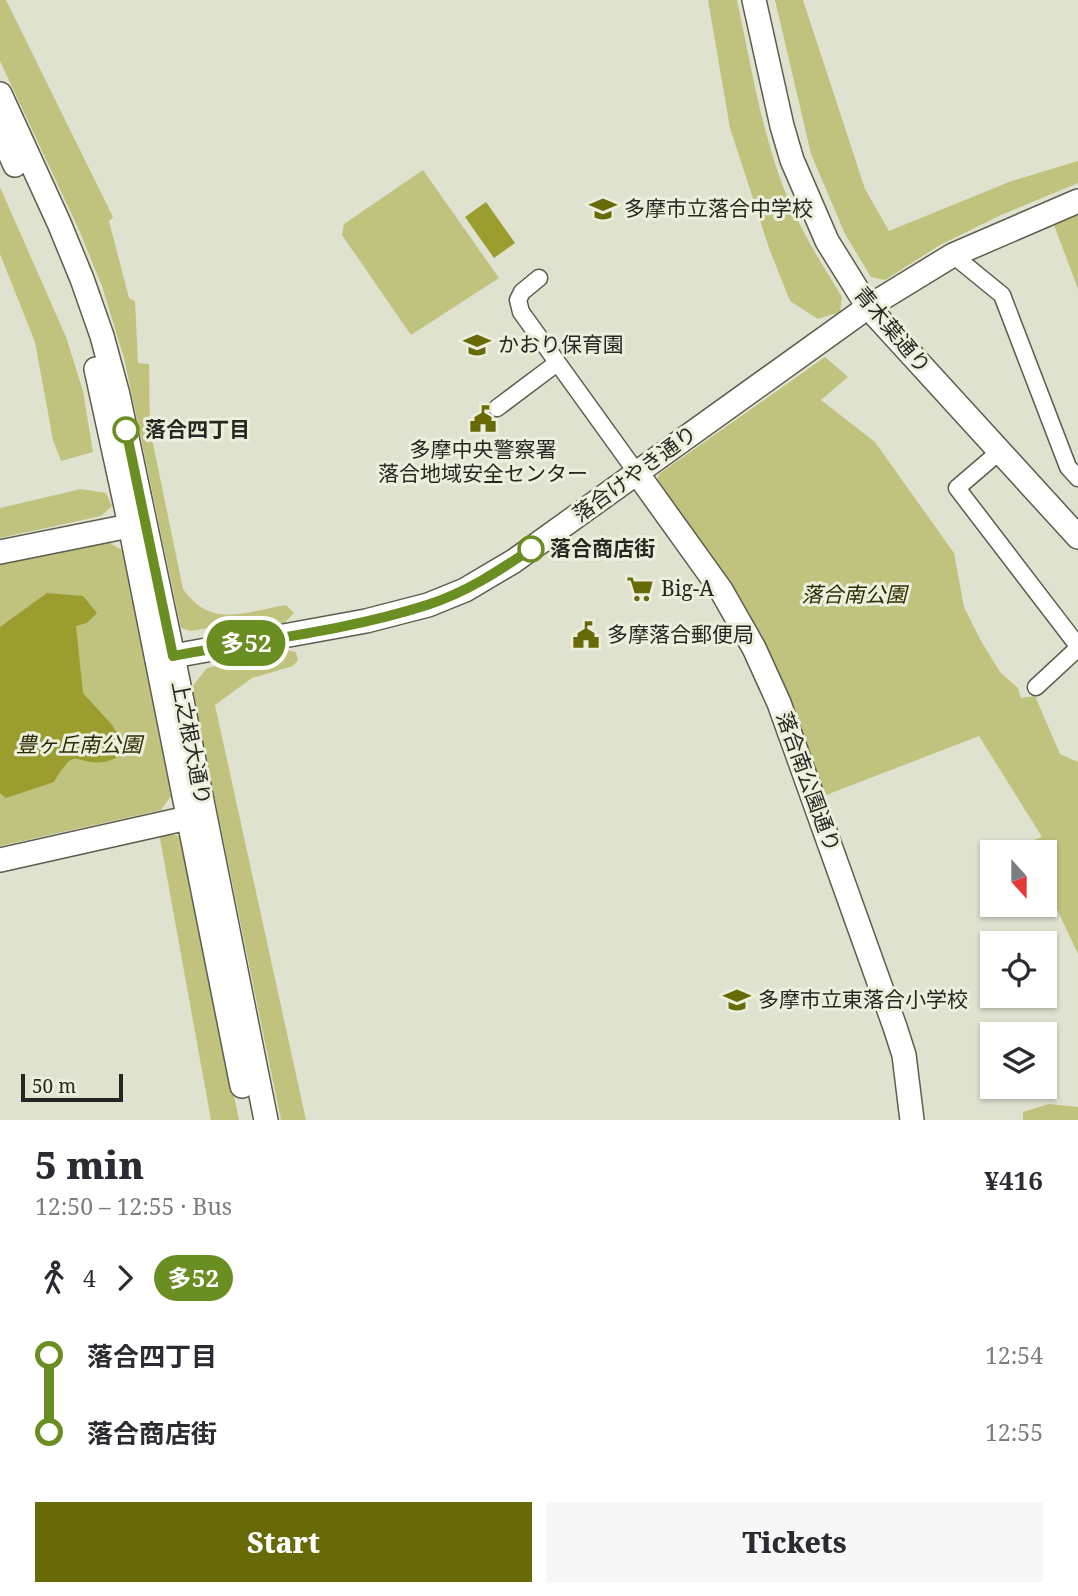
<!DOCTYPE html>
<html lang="en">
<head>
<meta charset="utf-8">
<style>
  :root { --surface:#fff; --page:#f7f7f7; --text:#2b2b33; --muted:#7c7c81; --accent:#686a08 }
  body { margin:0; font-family:"Noto Serif","Noto Sans JP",serif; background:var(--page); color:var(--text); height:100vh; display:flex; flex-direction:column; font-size:26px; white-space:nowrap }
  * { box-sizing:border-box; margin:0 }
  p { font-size:23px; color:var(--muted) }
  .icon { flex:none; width:38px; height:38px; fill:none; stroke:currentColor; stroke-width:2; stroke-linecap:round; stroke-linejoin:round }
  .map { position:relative; height:1120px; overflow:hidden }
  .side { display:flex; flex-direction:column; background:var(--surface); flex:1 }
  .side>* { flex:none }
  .badge { padding:0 14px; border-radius:23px; font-size:24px; line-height:46px }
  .needle { width:46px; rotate:159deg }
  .fabs { position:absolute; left:980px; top:840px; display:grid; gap:14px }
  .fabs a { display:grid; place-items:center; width:77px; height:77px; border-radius:0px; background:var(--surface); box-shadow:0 2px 5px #0004; font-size:35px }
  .scale { position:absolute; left:21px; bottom:18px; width:102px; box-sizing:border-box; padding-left:7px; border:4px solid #262720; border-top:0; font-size:19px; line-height:24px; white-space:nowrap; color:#262720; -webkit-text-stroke:5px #edefdd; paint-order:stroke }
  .map>.badge { position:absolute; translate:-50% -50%; box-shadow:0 0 0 4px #fff }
  .legs { display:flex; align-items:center; gap:10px; height:77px; padding:0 35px; font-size:23px }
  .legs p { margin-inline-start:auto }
  .overview { display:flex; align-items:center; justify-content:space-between; height:119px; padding:0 35px }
  h1 { font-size:38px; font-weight:800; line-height:52px }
  .primary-button { display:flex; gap:14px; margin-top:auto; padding:14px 35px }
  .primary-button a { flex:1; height:80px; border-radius:0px; background:var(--accent); color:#fff; font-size:28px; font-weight:800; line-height:80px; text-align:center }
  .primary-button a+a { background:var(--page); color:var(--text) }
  ul { padding:0 35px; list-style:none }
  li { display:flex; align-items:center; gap:24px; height:77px; font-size:26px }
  li i { display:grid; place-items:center; width:10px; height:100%; margin:0 9px; background:currentColor }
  li i::after { content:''; width:18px; height:18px; margin:-9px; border:5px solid; border-radius:50%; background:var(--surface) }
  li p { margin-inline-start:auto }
  li:first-child i { background:linear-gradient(#0000 50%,currentColor 0) }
  li:last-child i { background:linear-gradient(currentColor 50%,#0000 0) }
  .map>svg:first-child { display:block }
</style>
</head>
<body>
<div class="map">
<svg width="1078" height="1120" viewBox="0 0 1078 1120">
  <rect width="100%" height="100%" fill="#e0e2d0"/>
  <!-- green -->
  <g fill="#bfc37e">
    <path d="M 0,0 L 6,0 L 113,217 L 109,221 L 129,298 L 135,301 L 138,363 L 149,364 L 150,429 L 183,589 C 211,629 244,612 286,605 L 294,613 L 284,623 L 225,631 L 209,628 L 191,631 L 181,628 L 124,358 L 102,286 L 79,230 L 0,61 Z"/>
    <path d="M 708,0 L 737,0 C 752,69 763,143 792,208 C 806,239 824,268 842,297 L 840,312 L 818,319 L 790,301 L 769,248 L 730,128 Z"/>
    <polygon points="775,0 803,0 865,189 889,231 1009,182 1078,161 1078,183 1001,215 940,245 885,280 871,277 845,234 811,154"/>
    <polygon points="423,170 499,278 411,335 342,235 344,224"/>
    <polygon points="0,187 66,337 83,391 93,452 61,461 53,440 35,342 0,254"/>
    <polygon points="1078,215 1078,289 1054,225"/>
    <polygon points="825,357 848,377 821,400 875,442 954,553 964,607 981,641 1000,672 1018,688 1021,698 1035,696 1060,754 1078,762 1078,954 1056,907 1045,892 1045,852 1021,852 1018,846 1042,837 979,736 821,797 656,485 659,474"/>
    <polygon points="81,489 106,493 112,506 101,516 0,538 0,508"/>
    <polygon points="108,542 122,550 171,796 161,810 0,846 0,565"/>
    <polygon points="287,650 296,652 298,660 293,666 252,678 215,705 306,1120 281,1120 192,687 207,668"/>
    <polygon points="159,833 181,836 239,1120 211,1120"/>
    <polygon points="1049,1104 1078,1107 1078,1120 1023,1120 1023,1112"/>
  </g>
  <!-- water -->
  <g fill="#9b9d2f">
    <polygon points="486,202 515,243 494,258 465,217"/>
    <path d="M 47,593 L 83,596 L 97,613 L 87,623 L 76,626 L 83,693 L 112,725 L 124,744 L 125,754 C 118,757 110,761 104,762 C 73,766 77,743 54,782 L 6,798 L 0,793 L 0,627 Z"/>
  </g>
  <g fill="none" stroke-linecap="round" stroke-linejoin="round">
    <defs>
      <g id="street">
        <polyline points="953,255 1002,295 1068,467 1078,478"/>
        <polyline points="539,278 522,292 518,300 521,312 637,473"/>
        <polyline points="497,408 557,363"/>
        <polyline points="999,452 957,488 1078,646"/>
        <polyline points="1036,687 1078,648"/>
      </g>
      <g id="secondary">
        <polyline points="754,0 782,126 792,160 827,241 868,307 1078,537"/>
        <polyline points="0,94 59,223 82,279 102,336 118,395 173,656 266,1120"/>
        <polyline points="0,132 15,165"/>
        <polyline points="96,369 130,525 242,1086"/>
        <polyline points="637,473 721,590 754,648 779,703 895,1027 904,1055 912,1120"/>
        <polyline points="0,552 144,523"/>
        <polyline points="157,659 366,621 428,605 465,590 514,561 868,307 953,255 1078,201"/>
        <polyline points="0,860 201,815"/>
      </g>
    </defs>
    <!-- street casing -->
    <use href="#street" stroke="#5c5d4d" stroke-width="19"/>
    <!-- secondary casing -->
    <use href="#secondary" stroke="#5c5d4d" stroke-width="26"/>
    <!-- street -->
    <use href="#street" stroke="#fff" stroke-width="16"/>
    <!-- secondary -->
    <use href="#secondary" stroke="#fff" stroke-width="23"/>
  </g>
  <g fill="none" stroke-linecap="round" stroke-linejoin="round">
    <defs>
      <path id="line-1" d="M 126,430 L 173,656 C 258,640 346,631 427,605 C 465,593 499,571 531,549"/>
    </defs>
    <!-- line-1 casing -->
    <use href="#line-1" stroke="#fff" stroke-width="16"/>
    <!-- line-1 -->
    <use href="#line-1" stroke="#6b8e23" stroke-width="10"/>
  </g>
  <!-- icons -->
  <defs>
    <symbol id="school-bare" viewBox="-9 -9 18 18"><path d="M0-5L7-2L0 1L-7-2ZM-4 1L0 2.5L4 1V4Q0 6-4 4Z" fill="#686a08" stroke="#edefdd" stroke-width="2.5" paint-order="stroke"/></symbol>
    <symbol id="civic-bare" viewBox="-9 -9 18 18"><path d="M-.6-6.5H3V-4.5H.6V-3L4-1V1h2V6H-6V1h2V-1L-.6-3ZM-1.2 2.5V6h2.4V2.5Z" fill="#686a08" stroke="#edefdd" stroke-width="2.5" paint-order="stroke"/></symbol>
    <symbol id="supermarket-bare" viewBox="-9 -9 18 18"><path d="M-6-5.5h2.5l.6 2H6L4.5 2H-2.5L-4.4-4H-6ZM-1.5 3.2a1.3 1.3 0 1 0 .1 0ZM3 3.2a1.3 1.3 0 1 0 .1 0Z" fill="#686a08" stroke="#edefdd" stroke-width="2.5" paint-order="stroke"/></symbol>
  </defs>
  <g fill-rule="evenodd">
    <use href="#school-bare" x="584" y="190" width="38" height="38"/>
    <use href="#school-bare" x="458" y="326" width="38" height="38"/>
    <use href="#civic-bare" x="464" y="400" width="38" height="38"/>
    <use href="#supermarket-bare" x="621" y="570" width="38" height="38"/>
    <use href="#civic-bare" x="567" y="616" width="38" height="38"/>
    <use href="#school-bare" x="718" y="981" width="38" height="38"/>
  </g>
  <!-- markers -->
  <g fill="#fff" stroke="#6b8e23" stroke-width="3.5">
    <circle cx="126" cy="430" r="12"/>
    <circle cx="531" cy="549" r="12"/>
  </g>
  <g text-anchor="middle" stroke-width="6" stroke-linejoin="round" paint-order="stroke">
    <!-- poi labels -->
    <g font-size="21" fill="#262720" stroke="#edefdd" text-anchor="start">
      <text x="624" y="216">多摩市立落合中学校</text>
      <text x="498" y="352">かおり保育園</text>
      <text x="483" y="457" text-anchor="middle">多摩中央警察署<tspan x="483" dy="24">落合地域安全センター</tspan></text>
      <text x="661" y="596">Big-A</text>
      <text x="607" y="642">多摩落合郵便局</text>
      <text x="758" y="1007">多摩市立東落合小学校</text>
    </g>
    <!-- street labels -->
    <g font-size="21" fill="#262720" stroke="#edefdd">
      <text transform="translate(892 330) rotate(50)" y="7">青木葉通り</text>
      <text transform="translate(635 474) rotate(-36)" y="7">落合けやき通り</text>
      <text transform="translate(191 743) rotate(79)" y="7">上之根大通り</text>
      <text transform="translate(808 782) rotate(70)" y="7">落合南公園通り</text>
    </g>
    <!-- stop labels -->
    <g font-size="21" font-weight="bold" fill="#262720" stroke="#edefdd" text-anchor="start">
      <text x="145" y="437">落合四丁目</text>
      <text x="550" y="556">落合商店街</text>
    </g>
    <!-- park labels -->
    <g font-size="21" font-style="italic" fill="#2c2c00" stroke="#edefdd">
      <text x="854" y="602">落合南公園</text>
      <text x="79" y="752">豊ヶ丘南公園</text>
    </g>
  </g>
</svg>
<div class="fabs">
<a><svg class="needle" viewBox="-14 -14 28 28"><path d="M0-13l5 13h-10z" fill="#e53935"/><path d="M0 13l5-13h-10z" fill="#7c7c81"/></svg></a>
<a><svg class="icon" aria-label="locate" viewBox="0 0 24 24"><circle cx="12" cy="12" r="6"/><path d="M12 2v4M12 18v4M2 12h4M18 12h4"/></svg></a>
<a><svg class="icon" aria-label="layers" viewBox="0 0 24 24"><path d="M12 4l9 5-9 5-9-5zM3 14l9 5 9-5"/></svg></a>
</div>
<div class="scale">50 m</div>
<b class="badge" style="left:246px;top:643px;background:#6b8e23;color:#fff">多52</b>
</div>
<section class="side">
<div class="overview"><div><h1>5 min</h1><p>12:50 – 12:55 · Bus</p></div><b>¥416</b></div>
<div class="legs"><svg class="icon" aria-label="walk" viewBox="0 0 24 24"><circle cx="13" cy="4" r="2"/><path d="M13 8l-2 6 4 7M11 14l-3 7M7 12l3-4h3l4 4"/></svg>4<svg class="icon" aria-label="forward" viewBox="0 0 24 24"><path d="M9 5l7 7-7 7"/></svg><b class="badge" style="background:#6b8e23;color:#fff">多52</b></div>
<ul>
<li><i style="color:#6b8e23"></i><b>落合四丁目</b><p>12:54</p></li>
<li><i style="color:#6b8e23"></i><b>落合商店街</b><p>12:55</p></li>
</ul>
<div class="primary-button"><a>Start</a><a>Tickets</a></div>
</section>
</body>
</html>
